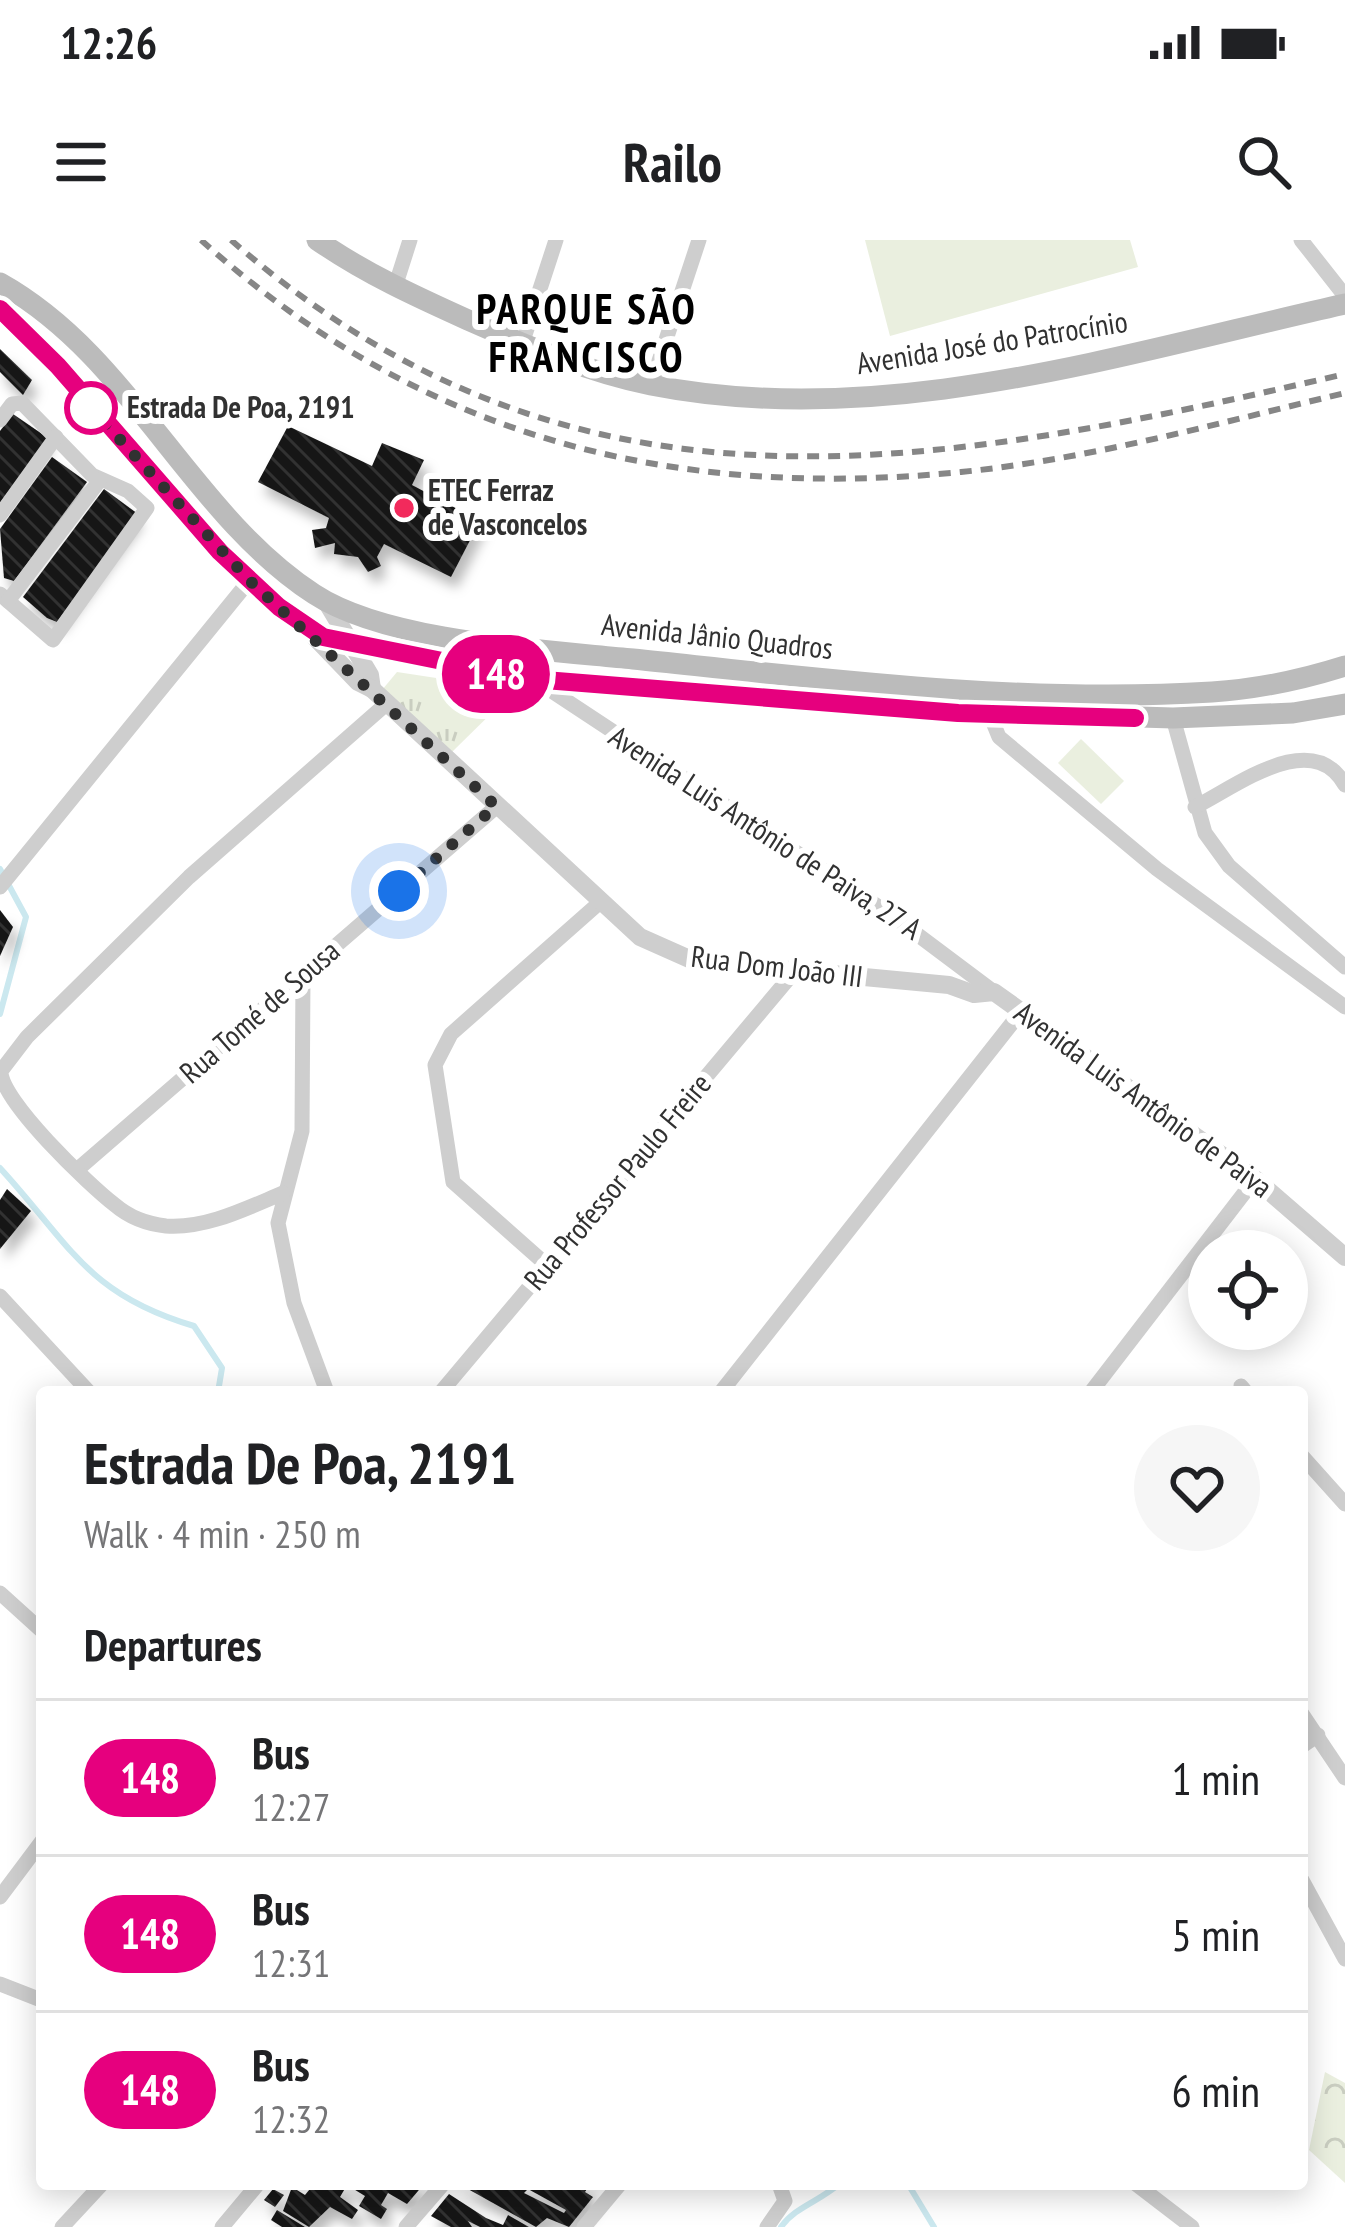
<!DOCTYPE html>
<html lang="en">
<head>
<meta charset="utf-8">
<style>
  :root { --surface:#fff; --page:#f6f6f6; --text:#202124; --muted:#757577; --line:#e0e0e0 }
  body { margin:0; font-family:"PT Sans Narrow",sans-serif; background:var(--page); color:var(--text); height:100vh; display:flex; flex-direction:column; font-size:45px; white-space:nowrap }
  * { box-sizing:border-box; margin:0 }
  p { font-size:39px; color:var(--muted) }
  .icon { flex:none; width:66px; height:66px; fill:none; stroke:currentColor; stroke-width:2; stroke-linecap:round; stroke-linejoin:round }
  .map { position:relative; flex:1; overflow:hidden }
  .sheet { position:absolute; left:36px; top:1146px; width:1272px; height:804px; display:flex; flex-direction:column; background:var(--surface); border-radius:12px; box-shadow:0 6px 30px #0003 }
  .sheet>* { flex:none }
  .badge { padding:0 24px; border-radius:39px; font-size:42px; line-height:78px }
  .buttons { position:absolute; left:1188px; top:990px; display:grid; gap:24px }
  .buttons a { display:grid; place-items:center; width:120px; height:120px; border-radius:50%; background:var(--surface); box-shadow:0 6px 30px #0003; font-size:60px }
  .you { position:absolute; width:60px; height:60px; margin:-30px; border:9px solid #fff; border-radius:50%; background:#1a73e8; box-shadow:0 0 0 18px #1a73e833 }
  .map>.badge { position:absolute; translate:-50% -50%; box-shadow:0 0 0 6px #fff }
  h2 { padding:0 48px; font-size:45px; line-height:108px }
  .round { display:grid; place-items:center; flex:none; width:126px; height:126px; border-radius:63px; background:var(--page) }
  .overview { display:flex; align-items:center; justify-content:space-between; height:204px; padding:0 48px }
  h1 { font-size:57px; font-weight:700; line-height:90px }
  ul { padding:0; list-style:none }
  li { display:flex; align-items:center; gap:36px; height:156px; padding:0 48px; border-top:3px solid var(--line) }
  li div { flex:1 }
  li b { display:block; font-size:45px }
  li em { font-style:normal }
  li .badge { min-width:132px; font-weight:700; text-align:center }
  .status { display:flex; justify-content:space-between; align-items:center; height:84px; padding:0 60px; background:var(--surface); direction:ltr }
  .status svg { height:33px; fill:currentColor }
  header { display:flex; justify-content:space-between; align-items:center; height:156px; padding:0 48px; background:var(--surface); font-size:54px; font-weight:700 }
  .map>svg:first-child { display:block }
</style>
</head>
<body>
<div class="status"><b>12:26</b><svg viewBox="0 0 49 12"><path d="M0 12V9h3v3zM5 12V6h3v6zM10 12V3h3v9zM15 12V0h3v12zM26 1h20v11H26zM47 4h2v5h-2z"/></svg></div>
<header><svg class="icon" aria-label="menu" viewBox="0 0 24 24"><path d="M4 6h16M4 12h16M4 18h16"/></svg>Railo<svg class="icon" aria-label="search" viewBox="0 0 24 24"><circle cx="10" cy="10" r="6"/><path d="M15 15l6 6"/></svg></header>
<div class="map">
<svg width="1345" height="1987" viewBox="0 0 1345 1987">
  <defs>
    <pattern id="forest-crowns" width="20" height="18" patternUnits="userSpaceOnUse" patternTransform="scale(3)"><rect width="20" height="18" fill="#eaefdf"/><path d="M2 6a3 3 0 1 1 6 0M12 15a3 3 0 1 1 6 0" fill="none" stroke="#c9cdc0"/></pattern>
    <pattern id="park-tufts" width="24" height="20" patternUnits="userSpaceOnUse" patternTransform="scale(3)"><rect width="24" height="20" fill="#eaefdf"/><path d="M3 7l-1-3M5 7V3M7 7l1-3M15 17l-1-3M17 17v-4M19 17l1-3" fill="none" stroke="#c9cdc0"/></pattern>
    <pattern id="building-back-hatch" width="6" height="6" patternUnits="userSpaceOnUse" patternTransform="scale(3)"><rect width="6" height="6" fill="#181818"/><path d="M-1 5l2 2M0 0l6 6M5-1l2 2" fill="none" stroke="#313131"/></pattern>
    <filter id="shadow"><feDropShadow dx="6" dy="11" stdDeviation="6" flood-color="#0004"/></filter>
  </defs>
  <rect width="100%" height="100%" fill="#fff"/>
  <!-- forest -->
  <polygon fill="url(#forest-crowns)" points="1325,1832 1345,1843 1345,1943 1309,1910"/>
  <!-- park -->
  <polygon fill="url(#park-tufts)" points="397,432 515,450 451,513 382,450"/>
  <!-- garden -->
  <g fill="#eaefdf">
    <polygon points="865,0 1130,0 1138,27 890,96"/>
    <polygon points="1081,499 1124,541 1101,564 1058,523"/>
  </g>
  <g fill="none" stroke-linecap="round" stroke-linejoin="round">
    <!-- stream -->
    <g stroke="#cbe8ef" stroke-width="6">
      <polyline points="0,629 26,677 0,774"/>
      <path d="M 0,928 C 70,1004 86,1054 194,1086 L 222,1128 L 218,1152"/>
      <polyline points="908,1944 934,1987"/>
      <path d="M 781,1987 C 795,1967 820,1961 839,1944"/>
    </g>
  </g>
  <!-- building -->
  <g fill="url(#building-back-hatch)" fill-rule="evenodd" filter="url(#shadow)">
    <polygon points="0,109 32,140 23,155 0,132"/>
    <polygon points="13,174 48,198 0,263 0,191"/>
    <polygon points="288,186 372,226 382,203 424,220 412,245 480,281 451,337 384,304 377,317 381,326 368,332 358,317 334,314 335,303 315,308 312,290 326,288 329,278 258,242"/>
    <polygon points="52,217 87,242 14,341 4,338 0,289"/>
    <polygon points="104,249 138,274 57,382 47,378 23,357"/>
    <polygon points="0,670 13,687 0,716"/>
    <polygon points="7,949 31,971 0,1009 0,960"/>
    <polygon points="314,1944 424,1944 407,1964 388,1953 381,1965 387,1969 381,1979 359,1966 365,1956 347,1945 340,1957 358,1970 352,1979 330,1967 309,1987 283,1971 292,1947 305,1955"/>
    <path d="M 459,1944 L 590,1944 L 585,1952 L 593,1957 L 569,1987 L 547,1978 L 536,1987 ZM 528,1949 L 566,1970 L 564,1973 L 524,1953 Z"/>
    <polygon points="273,1949 284,1955 275,1967 264,1960"/>
    <polygon points="449,1954 486,1978 503,1985 508,1975 529,1987 480,1987 468,1981 472,1987 451,1987 431,1976"/>
    <polygon points="277,1970 305,1987 282,1987 271,1980"/>
  </g>
  <g fill="none" stroke-linecap="round" stroke-linejoin="round">
    <!-- minor -->
    <g stroke="#cecece" stroke-width="15">
      <polyline points="1301,0 1345,56"/>
      <polyline points="395,47 410,0"/>
      <polyline points="522,104 556,0"/>
      <polyline points="651,145 699,0"/>
      <polyline points="0,180 12,164 22,163 92,235 128,251 147,268 53,400 0,354"/>
      <polyline points="0,275 56,197"/>
      <polyline points="8,361 100,240"/>
      <polyline points="535,440 894,677 994,752"/>
      <polyline points="990,475 999,497 1157,629 1345,767"/>
      <polyline points="1173,478 1205,593 1229,626 1345,727"/>
      <path d="M 1195,567 C 1237,546 1312,487 1345,545"/>
      <polyline points="0,647 249,341"/>
      <polyline points="303,736 302,891 278,983 294,1063 327,1152"/>
      <polyline points="78,929 496,567"/>
      <path d="M 283,953 C 247,968 206,989 166,986 C 148,984 129,977 115,965 C 89,945 0,860 1,831 L 27,797 L 189,637 L 385,465"/>
      <polyline points="549,1027 453,942 435,825 451,794 598,664"/>
      <polyline points="0,1056 89,1152"/>
      <polyline points="1241,1146 1246,1152"/>
      <polyline points="441,1152 795,731"/>
      <polyline points="721,1152 1020,773"/>
      <polyline points="1091,1152 1255,939"/>
      <polyline points="1302,1216 1345,1264"/>
      <polyline points="0,1353 42,1391"/>
      <polyline points="1302,1474 1345,1538"/>
      <polyline points="1302,1506 1318,1495"/>
      <polyline points="1302,1640 1345,1719"/>
      <polyline points="0,1657 42,1601"/>
      <polyline points="0,1744 41,1760"/>
      <polyline points="1136,1944 1192,1987"/>
      <polyline points="62,1987 102,1944"/>
      <polyline points="222,1987 258,1944"/>
      <polyline points="406,1987 443,1944"/>
      <polyline points="584,1987 620,1944"/>
      <polyline points="767,1987 785,1961 779,1944"/>
    </g>
    <!-- tertiary -->
    <g stroke="#cecece" stroke-width="18">
      <polyline points="327,363 370,435 372,449"/>
      <polyline points="309,391 358,442 372,449 640,697 694,721 949,745 974,754 994,752 1255,939 1345,1017"/>
    </g>
    <!-- secondary -->
    <g stroke="#bbb" stroke-width="21">
      <path d="M 317,0 C 366,34 417,57 470,81 C 529,107 588,132 651,145 C 882,191 1121,114 1345,64"/>
      <path d="M 0,43 C 131,116 190,273 314,354 C 387,402 545,410 633,419 C 824,439 1020,464 1212,452 C 1258,449 1301,440 1345,426"/>
      <polyline points="0,69 58,126 192,283 249,341 323,397 533,439 904,470 1173,478 1293,473 1345,464"/>
    </g>
    <!-- rail -->
    <g stroke="#868686" stroke-width="6" stroke-dasharray="12 9" stroke-linecap="butt">
      <path d="M 201,0 C 420,197 670,261 961,232 C 1091,219 1218,183 1345,153"/>
      <path d="M 231,0 C 577,302 937,228 1345,134"/>
    </g>
  </g>
  <g fill="none" stroke-linecap="round" stroke-linejoin="round">
    <defs>
      <polyline id="line" points="0,69 58,126 220,312 279,367 323,397 532,439 958,473 1135,478"/>
    </defs>
    <!-- line casing -->
    <use href="#line" stroke="#fff" stroke-width="27"/>
    <!-- line -->
    <use href="#line" stroke="#e6007e" stroke-width="18"/>
    <!-- walk -->
    <polyline stroke="#313131" stroke-width="12" stroke-dasharray="0 21.6" points="91,168 250,341 496,566 399,651"/>
  </g>
  <!-- markers -->
  <circle fill="#fff" stroke="#e6007e" stroke-width="6" cx="91" cy="168" r="24"/>
  <circle fill="#f22a5c" stroke="#fff" stroke-width="4.5" cx="404" cy="268" r="12"/>
  <g text-anchor="middle" stroke-width="12" stroke-linejoin="round" paint-order="stroke">
    <!-- street labels -->
    <g font-size="30" fill="#313131" stroke="#fff">
      <text transform="translate(992 103) rotate(-9)" y="10">Avenida José do Patrocínio</text>
      <text transform="translate(717 397) rotate(6)" y="10">Avenida Jânio Quadros</text>
      <text transform="translate(765 593) rotate(33)" y="10">Avenida Luis Antônio de Paiva, 27 A</text>
      <text transform="translate(777 727) rotate(7)" y="10">Rua Dom João III</text>
      <text transform="translate(260 772) rotate(-41)" y="10">Rua Tomé de Sousa</text>
      <text transform="translate(1143 860) rotate(36)" y="10">Avenida Luis Antônio de Paiva</text>
      <text transform="translate(618 942) rotate(-50)" y="10">Rua Professor Paulo Freire</text>
    </g>
    <!-- stop labels -->
    <g font-size="30" font-weight="bold" fill="#313131" stroke="#fff" text-anchor="start">
      <text x="127" y="178">Estrada De Poa, 2191</text>
    </g>
    <!-- poi labels -->
    <g font-size="30" font-weight="bold" fill="#313131" stroke="#fff" text-anchor="start">
      <text x="428" y="261">ETEC Ferraz<tspan x="428" dy="34">de Vasconcelos</tspan></text>
    </g>
    <!-- district labels -->
    <g font-size="42" font-weight="bold" letter-spacing="3" fill="#000" stroke="#fff">
      <text x="587" y="84">PARQUE SÃO<tspan x="587" dy="48">FRANCISCO</tspan></text>
    </g>
  </g>
</svg>
<div class="buttons">
<a><svg class="icon" aria-label="locate" viewBox="0 0 24 24"><circle cx="12" cy="12" r="6"/><path d="M12 2v4M12 18v4M2 12h4M18 12h4"/></svg></a>
</div>
<div class="you" style="left:399px;top:651px"></div>
<b class="badge" style="left:496px;top:434px;background:#e6007e;color:#fff">148</b>
<section class="sheet">
<div class="overview"><div><h1>Estrada De Poa, 2191</h1><p>Walk · 4 min · 250 m</p></div><a class="round"><svg class="icon" aria-label="heart" viewBox="0 0 24 24"><path d="M12 20l-8-8c-3-5 5-10 8-4 3-6 11-1 8 4z"/></svg></a></div>
<h2>Departures</h2>
<ul>
<li><span class="badge" style="background:#e6007e;color:#fff">148</span><div><b>Bus</b><p>12:27</p></div><em>1 min</em></li>
<li><span class="badge" style="background:#e6007e;color:#fff">148</span><div><b>Bus</b><p>12:31</p></div><em>5 min</em></li>
<li><span class="badge" style="background:#e6007e;color:#fff">148</span><div><b>Bus</b><p>12:32</p></div><em>6 min</em></li>
</ul>
</section>
</div>
</body>
</html>
